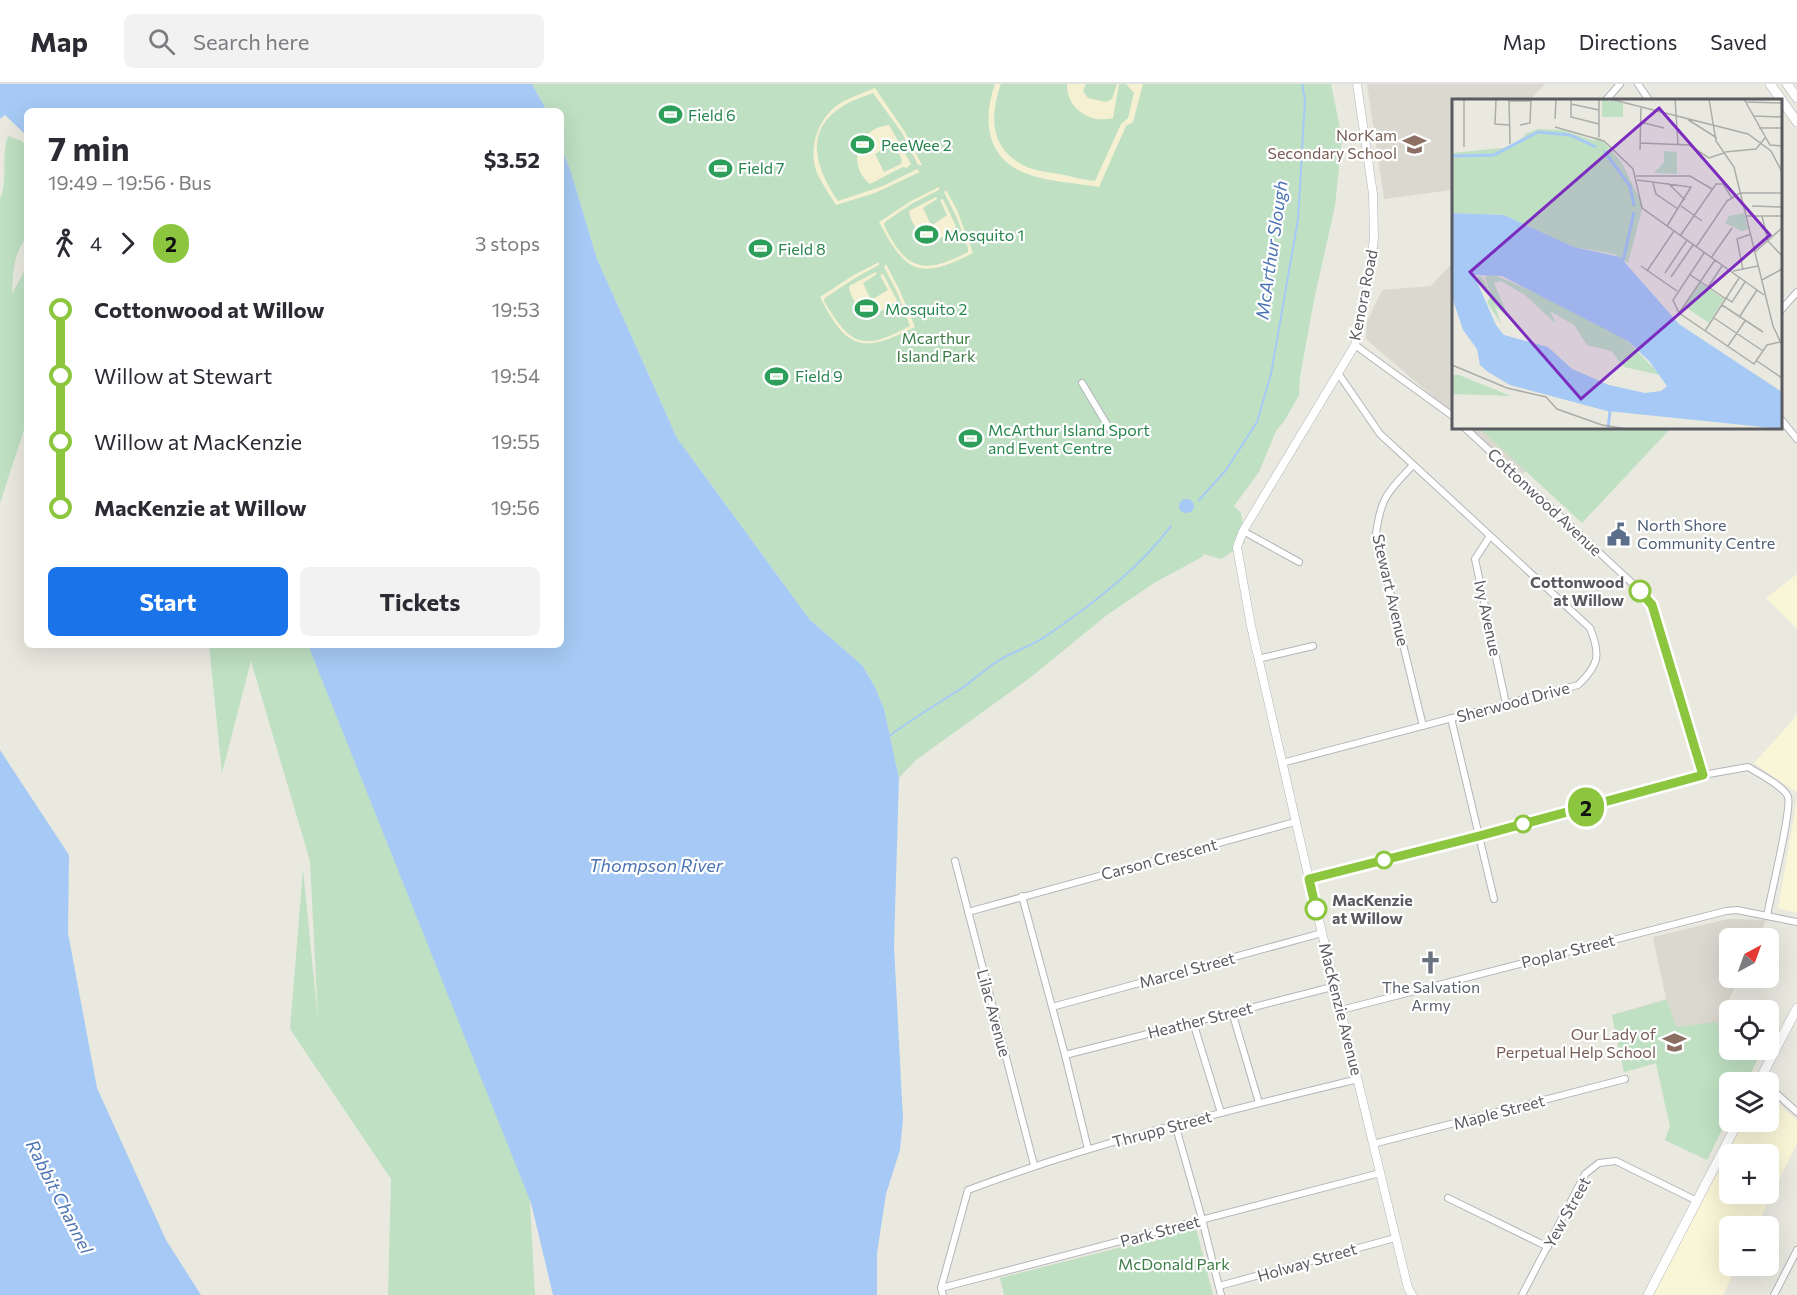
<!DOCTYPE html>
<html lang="en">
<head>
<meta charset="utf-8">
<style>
  :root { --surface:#fff; --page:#f2f2f3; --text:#2b2b33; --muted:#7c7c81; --line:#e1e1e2; --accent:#1a73e8 }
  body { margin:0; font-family:Commissioner,sans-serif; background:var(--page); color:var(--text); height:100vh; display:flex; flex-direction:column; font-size:22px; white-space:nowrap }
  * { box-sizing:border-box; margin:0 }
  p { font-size:20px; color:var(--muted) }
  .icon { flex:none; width:33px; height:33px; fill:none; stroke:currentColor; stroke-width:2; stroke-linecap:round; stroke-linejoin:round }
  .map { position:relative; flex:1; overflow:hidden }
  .panel { position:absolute; left:24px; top:24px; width:540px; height:540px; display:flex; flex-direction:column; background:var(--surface); border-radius:9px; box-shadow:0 6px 24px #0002 }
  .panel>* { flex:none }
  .badge { padding:0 12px; border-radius:20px; font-size:21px; line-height:39px }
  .needle { width:39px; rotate:41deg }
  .tools { position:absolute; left:1719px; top:844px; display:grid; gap:12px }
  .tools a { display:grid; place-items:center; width:60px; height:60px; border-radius:9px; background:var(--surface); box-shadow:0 6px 24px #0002; font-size:30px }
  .map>.badge { position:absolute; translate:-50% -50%; box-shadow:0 0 0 3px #fff }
  .legs { display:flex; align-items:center; gap:9px; height:66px; padding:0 24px; font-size:20px }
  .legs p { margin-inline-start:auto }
  .summary { display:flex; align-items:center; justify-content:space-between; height:102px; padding:0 24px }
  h1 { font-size:33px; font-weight:700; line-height:45px }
  .primary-button { display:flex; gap:12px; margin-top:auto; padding:12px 24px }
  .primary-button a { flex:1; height:69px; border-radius:9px; background:var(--accent); color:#fff; font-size:24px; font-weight:700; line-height:69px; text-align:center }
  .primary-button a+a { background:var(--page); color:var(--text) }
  ul { padding:0 24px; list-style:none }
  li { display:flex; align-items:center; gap:21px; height:66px; font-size:22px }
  li i { display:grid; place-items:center; width:9px; height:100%; margin:0 8px; background:currentColor }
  li i::after { content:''; width:15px; height:15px; margin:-8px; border:4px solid; border-radius:50%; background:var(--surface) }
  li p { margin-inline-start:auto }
  li:first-child i { background:linear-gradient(#0000 50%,currentColor 0) }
  li:last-child i { background:linear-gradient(currentColor 50%,#0000 0) }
  header { display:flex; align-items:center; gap:36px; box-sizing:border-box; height:84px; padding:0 30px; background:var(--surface); border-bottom:2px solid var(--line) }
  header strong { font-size:28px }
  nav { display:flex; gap:33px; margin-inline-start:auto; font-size:21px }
  .search { width:420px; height:54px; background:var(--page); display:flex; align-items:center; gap:15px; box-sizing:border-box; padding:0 21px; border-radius:9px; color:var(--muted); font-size:22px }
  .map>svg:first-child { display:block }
</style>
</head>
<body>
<header>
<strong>Map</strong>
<div class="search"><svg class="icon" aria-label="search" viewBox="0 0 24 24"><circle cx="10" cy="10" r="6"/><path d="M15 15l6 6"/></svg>Search here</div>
<nav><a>Map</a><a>Directions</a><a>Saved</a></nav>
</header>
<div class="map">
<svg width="1797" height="1211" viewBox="0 0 1797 1211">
  <rect width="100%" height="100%" fill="#eae9e0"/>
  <!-- commercial -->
  <g fill="#f9f5d7" fill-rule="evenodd">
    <polygon points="1797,490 1797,545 1766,514"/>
    <polygon points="1797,629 1797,709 1754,679 1793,636"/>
    <polygon points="1797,715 1797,829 1778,824"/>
    <path d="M 1769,1011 L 1797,1036 L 1797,1059 L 1756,1143 L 1730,1143 L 1730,1182 L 1737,1182 L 1723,1211 L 1648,1211 L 1738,1038 L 1768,1038 ZM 1730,1071 L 1768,1071 L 1768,1110 L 1730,1110 Z"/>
  </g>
  <!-- education -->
  <g fill="#dad8cf">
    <polygon points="1367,0 1545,0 1530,16 1454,16 1453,104 1452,106 1384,115"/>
    <polygon points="1453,178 1453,330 1366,255 1367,238 1382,206 1431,202"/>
    <polygon points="1469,344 1565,344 1523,390"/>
    <polygon points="1728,835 1766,836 1758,855 1730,855 1730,894 1740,894 1726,921 1720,948 1729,953 1730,966 1755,966 1761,968 1746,999 1730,999 1729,1031 1707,1076 1665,1056 1670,1042 1656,979 1624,988 1612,931 1666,915 1653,853"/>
  </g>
  <!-- green -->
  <g fill="#bfe0c3">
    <polygon points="532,0 1331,0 1342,54 1335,122 1314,216 1300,293 1299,311 1285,336 1276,347 1259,388 1234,422 1241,429 1245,459 1221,475 1203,470 1202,473 1154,499 1107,531 1031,593 916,676 899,694 884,625 875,603 862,581 810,536 677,354 597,175 570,85 561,63 561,27 547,27"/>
    <path d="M 8,52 L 22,57 L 27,63 L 27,153 C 13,169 13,190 12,210 L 27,182 L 27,337 L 0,419 L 0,115 C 9,93 0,74 8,52 Z"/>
    <polygon points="1479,344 1671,344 1582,439"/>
    <polygon points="209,561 350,561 522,968 535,1211 388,1211 391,1095 290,945 303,785 318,936 310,777 251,577 222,689"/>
    <polygon points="1667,916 1676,943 1717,938 1720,948 1729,953 1730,966 1755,966 1761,968 1746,999 1730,999 1729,1031 1707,1076 1665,1056 1670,1042 1656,979 1624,988 1612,931"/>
    <polygon points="1196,1144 1213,1211 1004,1211 1000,1194"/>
  </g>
  <!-- sand -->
  <g fill="#f5f0d1" fill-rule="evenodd">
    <path d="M 995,0 L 1001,0 C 989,34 990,66 1027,83 C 1036,87 1048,88 1059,90 C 1071,92 1083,96 1095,97 L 1121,40 L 1128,34 L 1134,9 L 1126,0 L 1143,0 L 1133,38 L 1126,42 L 1099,103 C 1075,99 1043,97 1022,88 C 985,71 983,33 995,0 Z"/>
    <path d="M 1067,0 L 1086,0 L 1083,7 L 1088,14 L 1106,18 L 1112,15 L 1117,0 L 1119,0 L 1113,34 C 1091,40 1066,25 1067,0 Z"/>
    <path d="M 875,4 L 905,48 L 922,81 L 918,81 L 902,49 L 873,9 C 863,13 852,16 843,22 C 802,47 817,86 838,117 L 883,102 L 917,85 L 920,88 L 875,109 L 836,121 C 830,111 822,100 817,89 C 807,63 819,30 844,17 C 854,12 865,8 875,4 Z"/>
    <path d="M 889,41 L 911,80 L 907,84 L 903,83 L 870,100 C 846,80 858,44 889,41 ZM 891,60 L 895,61 L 902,76 L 901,80 L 884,88 L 875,70 Z"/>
    <path d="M 939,103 L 939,106 L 913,119 L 885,138 L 884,141 C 906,187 924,191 968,168 L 968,164 L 957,134 L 944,108 L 946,106 L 957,126 L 973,169 C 920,196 906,190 879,138 L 911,117 Z"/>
    <path d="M 936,113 L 937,115 L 923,124 L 930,139 L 934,140 L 947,131 L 940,116 L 943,115 L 956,142 C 939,166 913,152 909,127 Z"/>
    <path d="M 879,178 L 879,181 L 855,194 L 825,214 L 824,217 C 850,261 862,268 910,242 L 897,208 L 884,183 L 886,180 L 900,207 L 915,243 C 862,270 847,266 820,213 L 852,192 Z"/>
    <path d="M 876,188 L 877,190 L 863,199 L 870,214 L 873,215 L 888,206 L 880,191 L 883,190 L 897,216 C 880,237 852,228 849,202 Z"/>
  </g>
  <!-- water -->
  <g fill="#a6caf5">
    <polygon points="0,0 532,0 547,27 27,27 27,52 5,31 0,35"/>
    <polygon points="561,63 570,85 597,175 677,354 810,536 862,581 875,603 884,625 899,694 894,862 903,1035 900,1066 886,1110 877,1169 877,1211 553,1211 531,1119 308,561 561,561"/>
    <polygon points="0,666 69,771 68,849 97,1004 166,1156 201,1211 0,1211"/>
  </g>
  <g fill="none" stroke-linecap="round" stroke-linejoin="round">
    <!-- stream -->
    <g stroke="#a6caf5" stroke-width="2">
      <polyline points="1199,416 1226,386 1257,338 1271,290 1298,135 1305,16 1302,0"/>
      <path d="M 888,653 C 913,634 939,619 965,602 C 976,594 986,584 998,577 C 1012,568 1029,563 1043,554 C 1088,524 1139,485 1171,442"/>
    </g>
    <!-- river -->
    <polyline stroke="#a6caf5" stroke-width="14" points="1186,422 1187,422"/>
    <defs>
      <g id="minor">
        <polyline points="1638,0 1649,16"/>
        <polyline points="1606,16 1620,0"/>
        <polyline points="1780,227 1797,208"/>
        <polyline points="1355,261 1454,333"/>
        <polyline points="1082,299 1112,349"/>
        <polyline points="1780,334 1797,355"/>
        <polyline points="1465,344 1646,512 1652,521 1703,691"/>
        <path d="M 1413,381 C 1388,408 1381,412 1376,450 L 1423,642"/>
        <polyline points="1243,447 1299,478"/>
        <polyline points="1490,452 1475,475 1506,620"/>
        <polyline points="1258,575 1313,562"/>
        <polyline points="1451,634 1494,815"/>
        <path d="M 1282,679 L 1578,601 C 1599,581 1601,571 1590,544 L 1380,350 L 1338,289"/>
        <polyline points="955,777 1034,1081"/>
        <path d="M 1309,795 L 1703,691 L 1748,683 C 1758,689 1785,703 1788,713 C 1792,726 1770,813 1767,832"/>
        <polyline points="1022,812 1065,971 1088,1065"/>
        <polyline points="968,828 1295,738"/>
        <polyline points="1052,923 1322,849"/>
        <polyline points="1341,926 1726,827 1737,826 1797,838"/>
        <polyline points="1232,928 1259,1019"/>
        <polyline points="1193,938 1221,1029"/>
        <polyline points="1065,971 1336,902"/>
        <polyline points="1768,1002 1797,1028"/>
        <polyline points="1175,1040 1202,1135 1221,1211"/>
        <polyline points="1373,1060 1625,995"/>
        <polyline points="1448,1114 1548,1163"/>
        <polyline points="1219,1202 1395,1154"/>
        <polyline points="941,1204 1380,1089"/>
        <path d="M 943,1211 L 941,1204 L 968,1106 C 1095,1058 1227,1027 1358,995"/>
        <polyline points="1522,1211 1585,1090 1599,1079 1616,1077 1697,1117"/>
        <polyline points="1774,1211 1797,1166"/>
      </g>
      <polyline id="tertiary" points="1357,0 1373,110 1374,155 1366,211 1355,261 1243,447 1237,463 1251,542 1309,795 1408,1204 1412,1211"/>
      <g id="secondary">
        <polyline points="1770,0 1797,38"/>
        <polyline points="1787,0 1797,14"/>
        <polyline points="1758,999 1797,924"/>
        <polyline points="1648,1211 1738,1038"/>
      </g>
    </defs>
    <!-- minor casing -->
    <use href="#minor" stroke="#b3b5ba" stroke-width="8"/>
    <!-- tertiary casing -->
    <use href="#tertiary" stroke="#b3b5ba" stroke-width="9"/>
    <!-- secondary casing -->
    <use href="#secondary" stroke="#b6b8be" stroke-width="10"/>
    <!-- minor -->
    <use href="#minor" stroke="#fff" stroke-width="6"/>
    <!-- tertiary -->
    <use href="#tertiary" stroke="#fff" stroke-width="8"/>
    <!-- secondary -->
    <use href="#secondary" stroke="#fff" stroke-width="9"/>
  </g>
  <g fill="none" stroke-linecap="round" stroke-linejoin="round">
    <defs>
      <polyline id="line-1" points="1316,825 1309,795 1479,752 1703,691 1652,521 1640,507"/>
    </defs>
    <!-- line-1 casing -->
    <use href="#line-1" stroke="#fff" stroke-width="14"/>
    <!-- line-1 -->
    <use href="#line-1" stroke="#8cc63e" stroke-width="9"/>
  </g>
  <!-- icons -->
  <defs>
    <symbol id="stadium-bare" viewBox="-9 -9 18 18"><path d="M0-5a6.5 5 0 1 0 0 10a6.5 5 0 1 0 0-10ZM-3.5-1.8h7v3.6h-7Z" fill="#2e9e5b" stroke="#fff" stroke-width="2.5" paint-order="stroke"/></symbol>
    <symbol id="school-bare" viewBox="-9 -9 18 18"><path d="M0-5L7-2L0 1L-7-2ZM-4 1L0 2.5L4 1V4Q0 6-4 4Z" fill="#8d6e63" stroke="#fff" stroke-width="2.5" paint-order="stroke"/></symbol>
    <symbol id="civic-bare" viewBox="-9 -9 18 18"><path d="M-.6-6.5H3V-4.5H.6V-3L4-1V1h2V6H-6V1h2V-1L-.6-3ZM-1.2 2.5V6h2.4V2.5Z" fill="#5c6f8a" stroke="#fff" stroke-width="2.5" paint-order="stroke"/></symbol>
    <symbol id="church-bare" viewBox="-9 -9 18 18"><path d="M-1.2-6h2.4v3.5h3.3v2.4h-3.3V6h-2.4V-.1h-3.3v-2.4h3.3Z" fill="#6b7280" stroke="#fff" stroke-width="2.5" paint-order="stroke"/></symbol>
  </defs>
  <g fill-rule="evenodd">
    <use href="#stadium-bare" x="654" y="14" width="33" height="33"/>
    <use href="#school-bare" x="1398" y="44" width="33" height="33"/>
    <use href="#stadium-bare" x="846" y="44" width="33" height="33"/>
    <use href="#stadium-bare" x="704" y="68" width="33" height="33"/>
    <use href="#stadium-bare" x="910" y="134" width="33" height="33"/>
    <use href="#stadium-bare" x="744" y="148" width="33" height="33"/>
    <use href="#stadium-bare" x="850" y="208" width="33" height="33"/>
    <use href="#stadium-bare" x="760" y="276" width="33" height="33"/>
    <use href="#stadium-bare" x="954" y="338" width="33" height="33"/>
    <use href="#civic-bare" x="1602" y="434" width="33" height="33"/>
    <use href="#church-bare" x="1414" y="862" width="33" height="33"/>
    <use href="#school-bare" x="1658" y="942" width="33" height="33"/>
  </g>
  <!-- markers -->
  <g fill="#fff" stroke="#8cc63e" stroke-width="3">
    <circle cx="1640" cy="507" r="10"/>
    <circle cx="1523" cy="740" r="8"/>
    <circle cx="1384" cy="776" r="8"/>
    <circle cx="1316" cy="825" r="10"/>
  </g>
  <g text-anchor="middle" stroke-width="4.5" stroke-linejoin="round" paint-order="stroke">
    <!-- leisure labels -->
    <g font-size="16" fill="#27864d" stroke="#fff" text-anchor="start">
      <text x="688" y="37">Field 6</text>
      <text x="881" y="67">PeeWee 2</text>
      <text x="738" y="90">Field 7</text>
      <text x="944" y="157">Mosquito 1</text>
      <text x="778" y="171">Field 8</text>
      <text x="885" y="231">Mosquito 2</text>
      <text x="795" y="298">Field 9</text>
      <text x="988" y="352">McArthur Island Sport<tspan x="988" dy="18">and Event Centre</tspan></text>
    </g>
    <!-- education labels -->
    <g font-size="16" fill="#785e54" stroke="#fff" text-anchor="end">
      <text x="1397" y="57">NorKam<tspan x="1397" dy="18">Secondary School</tspan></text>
      <text x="1656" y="956">Our Lady of<tspan x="1656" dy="18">Perpetual Help School</tspan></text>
    </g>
    <!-- street labels -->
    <g font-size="16" fill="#595b60" stroke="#fff">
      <text transform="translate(1363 211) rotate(-79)" y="6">Kenora Road</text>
      <text transform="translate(1545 418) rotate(43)" y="6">Cottonwood Avenue</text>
      <text transform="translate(1391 506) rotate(77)" y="6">Stewart Avenue</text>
      <text transform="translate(1488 534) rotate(78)" y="6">Ivy Avenue</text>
      <text transform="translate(1513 618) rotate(-15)" y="6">Sherwood Drive</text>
      <text transform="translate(1159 775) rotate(-15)" y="6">Carson Crescent</text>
      <text transform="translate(1568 867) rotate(-14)" y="6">Poplar Street</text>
      <text transform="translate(1187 886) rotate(-15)" y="6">Marcel Street</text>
      <text transform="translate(1341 925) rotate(76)" y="6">MacKenzie Avenue</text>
      <text transform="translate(994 929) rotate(75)" y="6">Lilac Avenue</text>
      <text transform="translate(1200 936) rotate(-14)" y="6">Heather Street</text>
      <text transform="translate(1499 1028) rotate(-15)" y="6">Maple Street</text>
      <text transform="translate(1162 1045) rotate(-15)" y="6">Thrupp Street</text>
      <text transform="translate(1567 1128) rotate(-61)" y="6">Yew Street</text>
      <text transform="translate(1160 1147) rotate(-15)" y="6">Park Street</text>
      <text transform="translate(1307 1178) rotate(-16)" y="6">Holway Street</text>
    </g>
    <!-- park labels -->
    <g font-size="16" fill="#3c7c46" stroke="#fff">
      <text x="936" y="260">Mcarthur<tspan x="936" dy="18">Island Park</tspan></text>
      <text x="1174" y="1186">McDonald Park</text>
    </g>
    <!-- service labels -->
    <g font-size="16" fill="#4e5e75" stroke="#fff" text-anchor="start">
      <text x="1637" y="447">North Shore<tspan x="1637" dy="18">Community Centre</tspan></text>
    </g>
    <!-- stop labels -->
    <g font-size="16" font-weight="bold" fill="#595b60" stroke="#fff" text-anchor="end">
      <text x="1624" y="504">Cottonwood<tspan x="1624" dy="18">at Willow</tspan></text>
      <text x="1332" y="822" text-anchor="start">MacKenzie<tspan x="1332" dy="18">at Willow</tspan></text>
    </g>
    <!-- worship labels -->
    <g font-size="16" fill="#5b616d" stroke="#fff">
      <text x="1431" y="909">The Salvation<tspan x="1431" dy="18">Army</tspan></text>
    </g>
    <!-- water labels -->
    <g font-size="18" font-style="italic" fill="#4c74b4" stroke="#fff">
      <text transform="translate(1272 166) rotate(-82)" y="6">McArthur Slough</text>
      <text x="656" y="788">Thompson River</text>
      <text transform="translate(59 1113) rotate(63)" y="6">Rabbit Channel</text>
    </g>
  </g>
  <!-- overview -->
  <g transform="translate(1452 15)">
    <rect width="330" height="330" fill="#eae9e0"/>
    <path d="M 150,0 L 171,4 L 171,18 L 150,18 ZM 87,30 L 110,31 L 143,42 L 143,38 L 148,39 L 170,64 L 191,107 L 176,164 L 162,155 L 122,148 L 52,116 L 0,114 L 0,54 L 60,48 L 75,34 ZM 212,52 L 225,53 L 225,75 L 202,74 L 212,63 ZM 292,114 L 296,130 L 290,132 L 273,124 L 277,117 ZM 40,175 L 161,227 L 208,276 L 172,268 L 159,252 L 135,246 L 122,226 L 98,212 L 104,225 L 73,196 L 49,182 L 42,184 L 57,219 L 43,207 L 49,225 L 35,203 L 39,197 L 24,181 L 26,177 L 31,179 L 38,193 L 33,178 ZM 248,184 L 272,200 L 257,224 L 232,207 ZM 0,276 L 7,276 L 59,297 L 0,295 Z" fill="#bfe0c3"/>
    <path d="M 0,114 L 52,116 L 122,148 L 168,158 L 227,225 L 330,293 L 330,330 L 155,312 L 58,286 L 36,273 L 28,266 L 25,250 L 11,231 L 0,198 ZM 22,176 L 50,177 L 176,242 L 197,262 L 215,287 L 209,292 L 193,294 L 157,286 L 120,270 L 96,248 L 52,236 L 44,226 Z" fill="#a6caf5" fill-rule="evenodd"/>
    <path fill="none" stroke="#a6caf5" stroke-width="3" d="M 152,52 L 178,87 L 182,107M 0,57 L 42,56 L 86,33 L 118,36 L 144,48M 171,162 L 182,113M 156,330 L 158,312"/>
    <path fill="none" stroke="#acaca9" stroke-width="1.5" d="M 44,0 L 43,25 L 57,26M 57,0 L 58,45M 119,0 L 119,18 L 147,25M 158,0 L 296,35 L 319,52 L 330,73M 223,0 L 226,45M 257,0 L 264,42 L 282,68 L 321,227 L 330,246M 292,0 L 318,46 L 330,47M 57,2 L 79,2M 293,3 L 330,4M 119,5 L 147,11M 301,17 L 330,18M 103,20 L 104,0M 235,20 L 265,39M 188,23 L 212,29M 68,26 L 78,24 L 79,0M 103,28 L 152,42 L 181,70 L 190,109 L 312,196M 307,29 L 330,29M 147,38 L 147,0M 188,44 L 237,46 L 257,59 L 272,54M 12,48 L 12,0M 188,51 L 189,7M 273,53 L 304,50 L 313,39M 184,77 L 238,77 L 260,90M 185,81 L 239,88 L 215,127M 201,84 L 204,95 L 226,110M 216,84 L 233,101M 289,94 L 330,94M 229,107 L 250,122M 300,107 L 330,108M 294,117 L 330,117M 310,117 L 316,142 L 330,157M 228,137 L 264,85 L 271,85 L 280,99M 244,148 L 275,102 L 288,94M 303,153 L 330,129M 252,154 L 221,201 L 227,214 L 302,265 L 315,246 L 328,243M 259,159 L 280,129M 189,167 L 225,192M 291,171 L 285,140 L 299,135M 195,172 L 222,132M 281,172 L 306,167M 213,174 L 235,141M 237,175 L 274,200M 219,178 L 241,146M 310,181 L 330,170M 256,188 L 270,167M 274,199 L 280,203 L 293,183M 270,206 L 311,233M 227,214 L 263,161M 288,217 L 305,191M 262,219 L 311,252M 253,232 L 287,179M 276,247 L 293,222M 305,262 L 330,279M 0,266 L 55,289 L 94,298 L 105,310 L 150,326 L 175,330"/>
    <path fill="#7b2cbf" fill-opacity="0.15" stroke="#7b2cbf" stroke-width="3" d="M 207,9 L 318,136 L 129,300 L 18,173 Z"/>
    <rect width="330" height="330" fill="none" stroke="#595b60" stroke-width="3"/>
  </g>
</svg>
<div class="tools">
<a><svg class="needle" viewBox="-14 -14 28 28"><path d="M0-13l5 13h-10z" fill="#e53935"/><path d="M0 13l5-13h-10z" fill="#7c7c81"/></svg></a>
<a><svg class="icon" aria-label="locate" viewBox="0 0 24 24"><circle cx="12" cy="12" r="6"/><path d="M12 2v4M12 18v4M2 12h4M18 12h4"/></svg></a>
<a><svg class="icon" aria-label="layers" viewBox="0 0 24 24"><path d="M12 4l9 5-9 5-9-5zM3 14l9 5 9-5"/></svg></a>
<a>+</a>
<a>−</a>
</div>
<b class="badge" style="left:1586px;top:723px;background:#8cc63e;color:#111">2</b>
<section class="panel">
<div class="summary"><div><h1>7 min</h1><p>19:49 – 19:56 · Bus</p></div><b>$3.52</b></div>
<div class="legs"><svg class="icon" aria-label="walk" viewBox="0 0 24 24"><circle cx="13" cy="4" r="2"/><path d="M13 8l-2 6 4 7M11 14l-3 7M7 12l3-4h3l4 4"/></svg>4<svg class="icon" aria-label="forward" viewBox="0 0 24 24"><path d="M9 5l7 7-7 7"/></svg><b class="badge" style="background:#8cc63e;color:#111">2</b><p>3 stops</p></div>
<ul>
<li><i style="color:#8cc63e"></i><b>Cottonwood at Willow</b><p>19:53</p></li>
<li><i style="color:#8cc63e"></i><span>Willow at Stewart</span><p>19:54</p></li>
<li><i style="color:#8cc63e"></i><span>Willow at MacKenzie</span><p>19:55</p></li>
<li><i style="color:#8cc63e"></i><b>MacKenzie at Willow</b><p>19:56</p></li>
</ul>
<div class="primary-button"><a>Start</a><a>Tickets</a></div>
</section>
</div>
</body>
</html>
